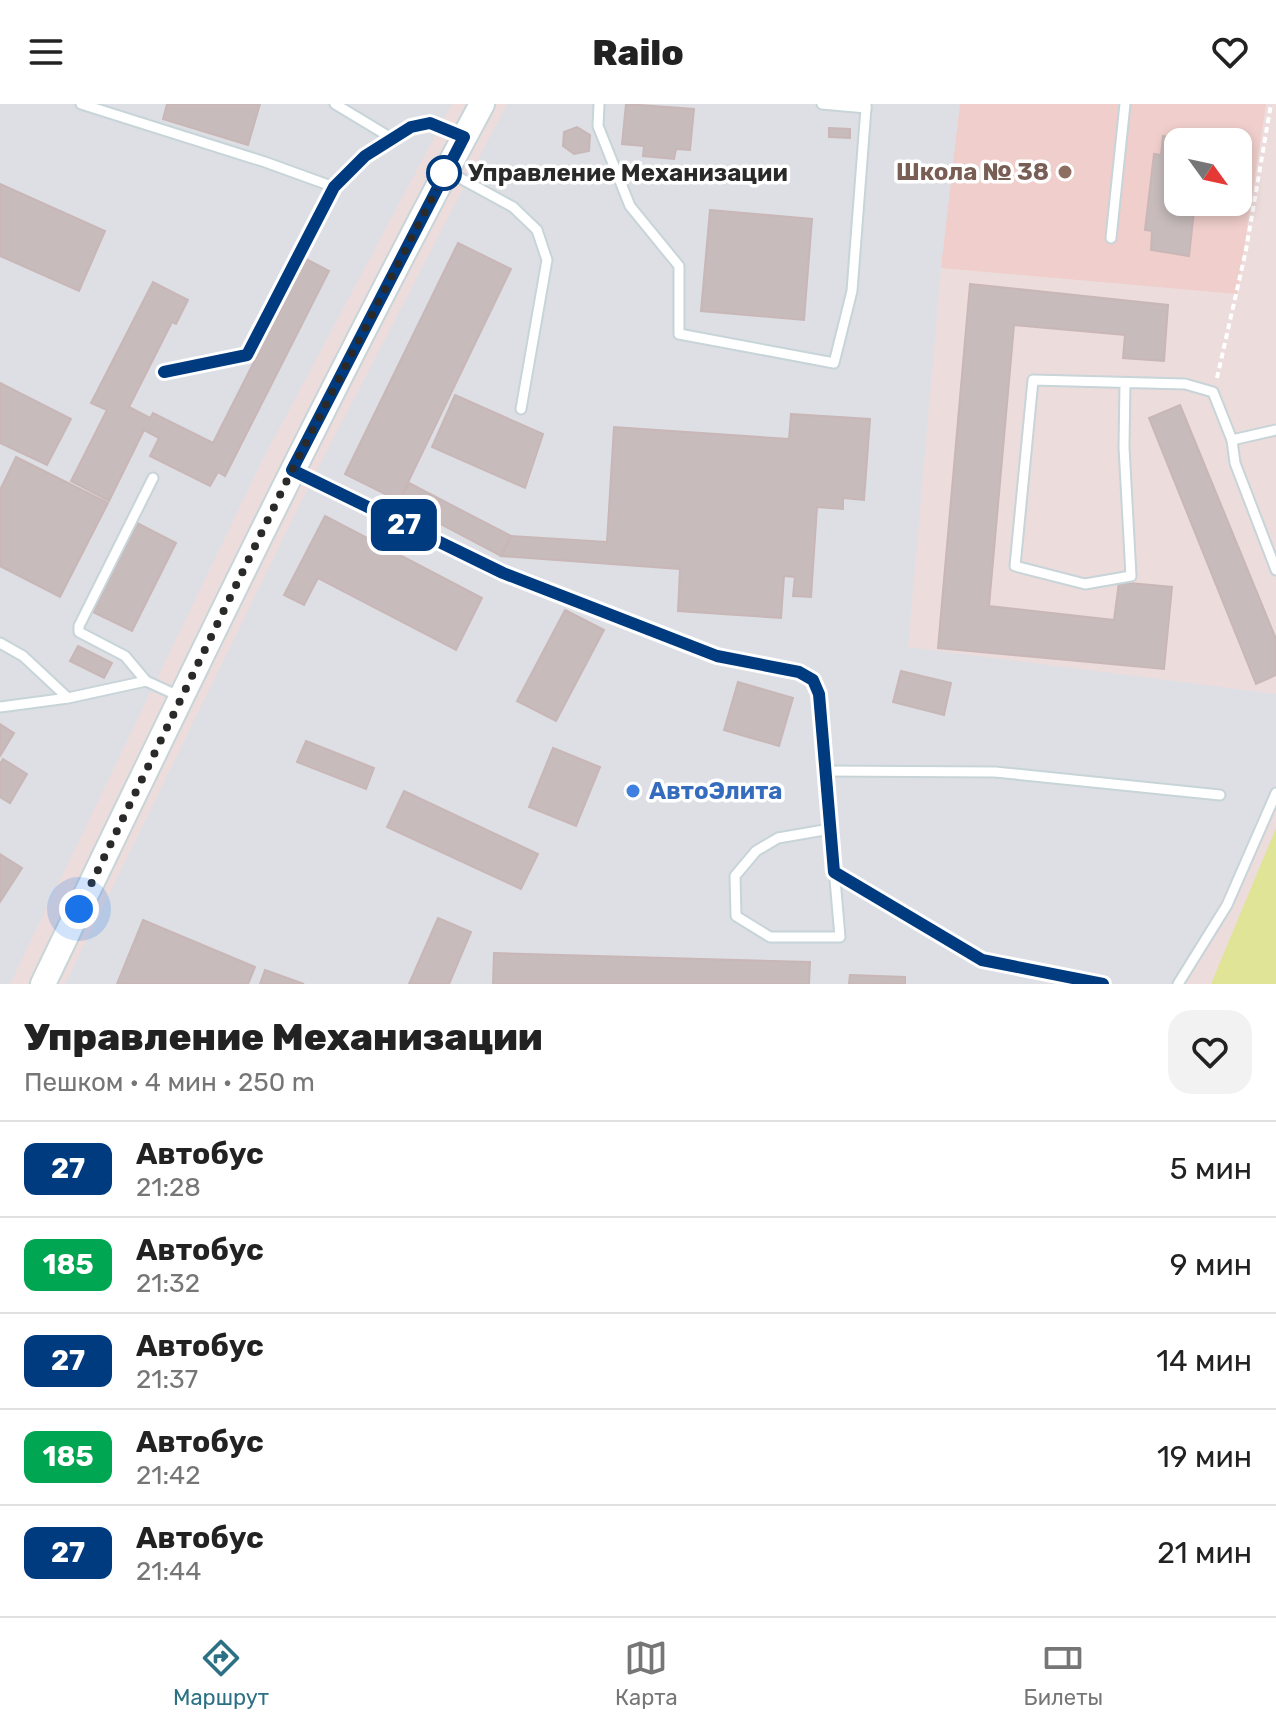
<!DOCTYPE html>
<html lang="ru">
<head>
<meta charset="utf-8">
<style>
  :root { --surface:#fff; --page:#f2f2f2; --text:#222; --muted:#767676; --line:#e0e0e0; --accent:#2c7085 }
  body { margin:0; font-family:Rubik,sans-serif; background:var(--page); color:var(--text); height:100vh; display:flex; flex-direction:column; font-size:30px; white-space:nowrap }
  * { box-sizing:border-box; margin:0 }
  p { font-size:26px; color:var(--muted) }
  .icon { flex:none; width:44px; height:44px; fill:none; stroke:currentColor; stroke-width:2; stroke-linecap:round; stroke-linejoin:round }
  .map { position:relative; height:880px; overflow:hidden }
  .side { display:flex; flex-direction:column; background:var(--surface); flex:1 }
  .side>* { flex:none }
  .badge { padding:0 16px; border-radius:12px; font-size:28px; line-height:52px }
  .needle { width:52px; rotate:123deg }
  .buttons { position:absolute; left:1164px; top:24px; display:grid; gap:16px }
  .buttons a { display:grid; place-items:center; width:88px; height:88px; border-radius:16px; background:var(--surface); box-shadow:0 4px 12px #0003; font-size:40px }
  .you { position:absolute; width:40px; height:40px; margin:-20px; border:6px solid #fff; border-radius:50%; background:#1a73e8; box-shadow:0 0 0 12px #1a73e833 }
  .map>.badge { position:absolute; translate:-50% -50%; box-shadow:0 0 0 4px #fff }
  .round { display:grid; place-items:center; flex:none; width:84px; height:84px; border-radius:24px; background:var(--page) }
  .headline { display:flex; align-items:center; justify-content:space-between; height:136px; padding:0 24px }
  h1 { font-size:38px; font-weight:800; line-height:60px }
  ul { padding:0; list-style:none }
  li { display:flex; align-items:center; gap:24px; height:96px; padding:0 24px; border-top:2px solid var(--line) }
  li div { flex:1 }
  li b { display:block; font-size:30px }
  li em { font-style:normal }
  li .badge { min-width:88px; font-weight:700; text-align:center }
  header { display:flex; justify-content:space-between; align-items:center; height:104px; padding:0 24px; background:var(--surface); font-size:36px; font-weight:800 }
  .menu { display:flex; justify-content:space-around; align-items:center; height:112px; border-top:2px solid var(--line); background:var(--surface); font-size:22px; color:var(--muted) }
  .menu a { display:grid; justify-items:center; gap:4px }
  .menu .current { color:var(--accent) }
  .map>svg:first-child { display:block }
</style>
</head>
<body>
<header><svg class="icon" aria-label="menu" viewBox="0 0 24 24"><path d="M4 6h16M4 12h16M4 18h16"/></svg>Railo<svg class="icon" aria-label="heart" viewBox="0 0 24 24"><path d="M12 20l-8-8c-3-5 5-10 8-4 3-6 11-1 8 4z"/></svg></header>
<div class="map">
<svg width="1276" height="880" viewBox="0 0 1276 880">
  <rect width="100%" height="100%" fill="#eddcdc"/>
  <!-- industrial -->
  <g fill="#dddfe5">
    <polygon points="0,0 452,0 260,361 10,880 0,880"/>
    <polygon points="507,0 960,0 941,164 908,543 1276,590 1276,683 1267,707 1177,880 65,880 313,374"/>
  </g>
  <!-- education -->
  <path fill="#efcecb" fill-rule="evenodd" d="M 960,0 L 1266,0 L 1237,190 L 941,164 ZM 1178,38 L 1238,38 L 1238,98 L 1178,98 Z"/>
  <!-- green -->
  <polygon fill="#dfe497" points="1276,724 1276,880 1211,880"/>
  <!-- building -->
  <g fill="#c7bbbb" stroke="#c8b7b6" stroke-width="2">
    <polygon points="167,0 260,0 248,41 163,15"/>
    <polygon points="626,0 694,5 690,46 676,45 674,55 643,52 644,42 622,40"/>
    <polygon points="577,23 590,31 589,47 574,50 563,42 564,28"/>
    <polygon points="829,24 850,25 850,34 829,33"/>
    <polygon points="1163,32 1201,38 1178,38 1178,98 1195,98 1189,152 1151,146 1152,127 1145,126 1154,50 1161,51"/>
    <polygon points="497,62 508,68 500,82 489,75"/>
    <polygon points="0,80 105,127 79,187 0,152"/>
    <polygon points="710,106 812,115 804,216 701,207"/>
    <polygon points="458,139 511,165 399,397 345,370"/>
    <polygon points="306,155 329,167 225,372 218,368 210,382 150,352 159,334 144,326 109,397 71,377 107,306 91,299 153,178 188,196 176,220 172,218 129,303 150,314 153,309 213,339"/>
    <polygon points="970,180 1168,201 1164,257 1123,254 1125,231 1014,221 989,502 1114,516 1119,478 1172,483 1164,565 938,544"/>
    <polygon points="0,279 71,315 47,361 0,339"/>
    <polygon points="455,291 543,330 525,384 432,343"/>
    <polygon points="1180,301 1276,535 1276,571 1256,580 1149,314"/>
    <polygon points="791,310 870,315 864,396 843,394 843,405 817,403 811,493 793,492 795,473 784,472 781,514 678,507 680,465 501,452 511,432 607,438 614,323 789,335"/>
    <polygon points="16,353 108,399 60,493 0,462 0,386"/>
    <polygon points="409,379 511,432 501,452 399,398"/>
    <polygon points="325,412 482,494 456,546 318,474 304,501 284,491"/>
    <polygon points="137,419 176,439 132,527 93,508"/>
    <polygon points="565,506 604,526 556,617 517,597"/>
    <polygon points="78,542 112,559 104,574 70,557"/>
    <polygon points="901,567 951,579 944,611 893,598"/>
    <polygon points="738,578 793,594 779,642 724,626"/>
    <polygon points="0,620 14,629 0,652"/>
    <polygon points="306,637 374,664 366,685 297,658"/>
    <polygon points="553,644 600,663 576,722 529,703"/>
    <polygon points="3,655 27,670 10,699 0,693 0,660"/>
    <polygon points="404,687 538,750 521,785 387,723"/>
    <polygon points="0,750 22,764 0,798"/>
    <polygon points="438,814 471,828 449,880 409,880"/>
    <polygon points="143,816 255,863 248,880 117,880"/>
    <polygon points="494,849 810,858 809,880 493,880"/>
    <polygon points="265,866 304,880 260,880"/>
    <polygon points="850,871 905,873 905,880 849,880"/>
  </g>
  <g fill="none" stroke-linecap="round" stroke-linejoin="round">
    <defs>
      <g id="lane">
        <path d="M 81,0 L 265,58 L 334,83 C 354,63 399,20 428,19 C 439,19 454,28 464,33"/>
        <polyline points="335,0 393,35"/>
        <polyline points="599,0 598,22 630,102 679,162 679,230 834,259 852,187 866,4"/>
        <polyline points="822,0 866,4 866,0"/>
        <polyline points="449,68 513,103 537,126 547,156 521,305"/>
        <polyline points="1111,134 1125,0"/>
        <polyline points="164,268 247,251 334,83"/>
        <polyline points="1125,279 1124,343 1131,472 1085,480 1015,462 1033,276 1185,280 1213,288 1232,336 1235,359 1276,466"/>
        <polyline points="1232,336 1276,326"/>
        <polyline points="295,367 503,469 717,552 799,568 813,576 819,590 840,833 770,833 736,812 735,772 756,747 778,734 830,725"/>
        <polyline points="0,539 23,552 68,594"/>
        <polyline points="146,577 125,552 79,528 79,522 153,374"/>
        <polyline points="0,603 68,594 146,577 181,593"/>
        <polyline points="825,667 995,668 1220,691"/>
        <polyline points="834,768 982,856 1103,880"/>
        <polyline points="1178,880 1227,801 1276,689"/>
      </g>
      <path id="secondary" d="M 43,880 C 185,584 327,289 482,0"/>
    </defs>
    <!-- lane casing -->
    <use href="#lane" stroke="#c7d4d8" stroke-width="13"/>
    <!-- secondary casing -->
    <use href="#secondary" stroke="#c7d4d8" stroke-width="28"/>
    <!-- path -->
    <polyline stroke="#fff" stroke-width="4" stroke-dasharray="6 4" stroke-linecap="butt" points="1217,274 1246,146 1271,0"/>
    <!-- lane -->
    <use href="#lane" stroke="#fff" stroke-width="9"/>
    <!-- secondary -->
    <use href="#secondary" stroke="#fff" stroke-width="24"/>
  </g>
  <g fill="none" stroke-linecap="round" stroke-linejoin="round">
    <defs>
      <polyline id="line" points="164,268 247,251 334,83 365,52 411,23 430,19 464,33 292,366 503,469 717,552 799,568 813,576 819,590 834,768 982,856 1103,880"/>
    </defs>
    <!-- line casing -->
    <use href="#line" stroke="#fff" stroke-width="18"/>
    <!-- line -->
    <use href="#line" stroke="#003b80" stroke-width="12"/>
    <!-- walk -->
    <polyline stroke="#2a2a2a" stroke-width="8" stroke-dasharray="0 14.4" points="79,805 292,366 446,67 444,69"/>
  </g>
  <!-- markers -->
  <circle fill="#8d6e63" stroke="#fff" stroke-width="3" cx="1065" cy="68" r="8"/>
  <circle fill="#fff" stroke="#003b80" stroke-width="4" cx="444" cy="69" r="16"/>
  <circle fill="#3f7fe0" stroke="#fff" stroke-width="3" cx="633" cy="687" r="8"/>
  <g text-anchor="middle" stroke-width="7" stroke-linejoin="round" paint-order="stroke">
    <!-- education labels -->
    <g font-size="24" font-weight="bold" fill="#785e54" stroke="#fff" text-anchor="end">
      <text x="1049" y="76">Школа № 38</text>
    </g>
    <!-- stop labels -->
    <g font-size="24" font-weight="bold" fill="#2a2a2a" stroke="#fff" text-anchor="start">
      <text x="468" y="77">Управление Механизации</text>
    </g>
    <!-- shop labels -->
    <g font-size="24" font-weight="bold" fill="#366cbe" stroke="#fff" text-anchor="start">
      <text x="649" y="695">АвтоЭлита</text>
    </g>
  </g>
</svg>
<div class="buttons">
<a><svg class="needle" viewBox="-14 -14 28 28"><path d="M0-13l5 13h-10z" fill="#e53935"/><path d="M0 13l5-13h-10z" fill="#767676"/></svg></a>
</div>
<div class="you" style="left:79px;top:805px"></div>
<b class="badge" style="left:404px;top:421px;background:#003b80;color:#fff">27</b>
</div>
<section class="side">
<div class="headline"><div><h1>Управление Механизации</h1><p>Пешком · 4 мин · 250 m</p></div><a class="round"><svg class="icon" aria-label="heart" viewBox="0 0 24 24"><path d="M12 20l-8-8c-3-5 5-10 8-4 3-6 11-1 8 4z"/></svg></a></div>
<ul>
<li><span class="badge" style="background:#003b80;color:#fff">27</span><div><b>Автобус</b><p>21:28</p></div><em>5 мин</em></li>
<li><span class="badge" style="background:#00a651;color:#fff">185</span><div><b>Автобус</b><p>21:32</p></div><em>9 мин</em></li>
<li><span class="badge" style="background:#003b80;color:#fff">27</span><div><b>Автобус</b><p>21:37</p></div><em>14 мин</em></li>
<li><span class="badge" style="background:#00a651;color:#fff">185</span><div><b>Автобус</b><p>21:42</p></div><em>19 мин</em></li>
<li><span class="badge" style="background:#003b80;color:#fff">27</span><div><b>Автобус</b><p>21:44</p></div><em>21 мин</em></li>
</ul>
</section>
<nav class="menu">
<a class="current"><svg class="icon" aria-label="directions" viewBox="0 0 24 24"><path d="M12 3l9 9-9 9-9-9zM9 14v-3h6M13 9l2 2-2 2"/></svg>Маршрут</a>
<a><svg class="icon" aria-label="map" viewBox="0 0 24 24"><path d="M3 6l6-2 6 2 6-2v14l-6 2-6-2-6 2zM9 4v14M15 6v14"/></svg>Карта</a>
<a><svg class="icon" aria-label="tickets" viewBox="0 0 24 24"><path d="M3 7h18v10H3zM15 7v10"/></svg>Билеты</a>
</nav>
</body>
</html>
